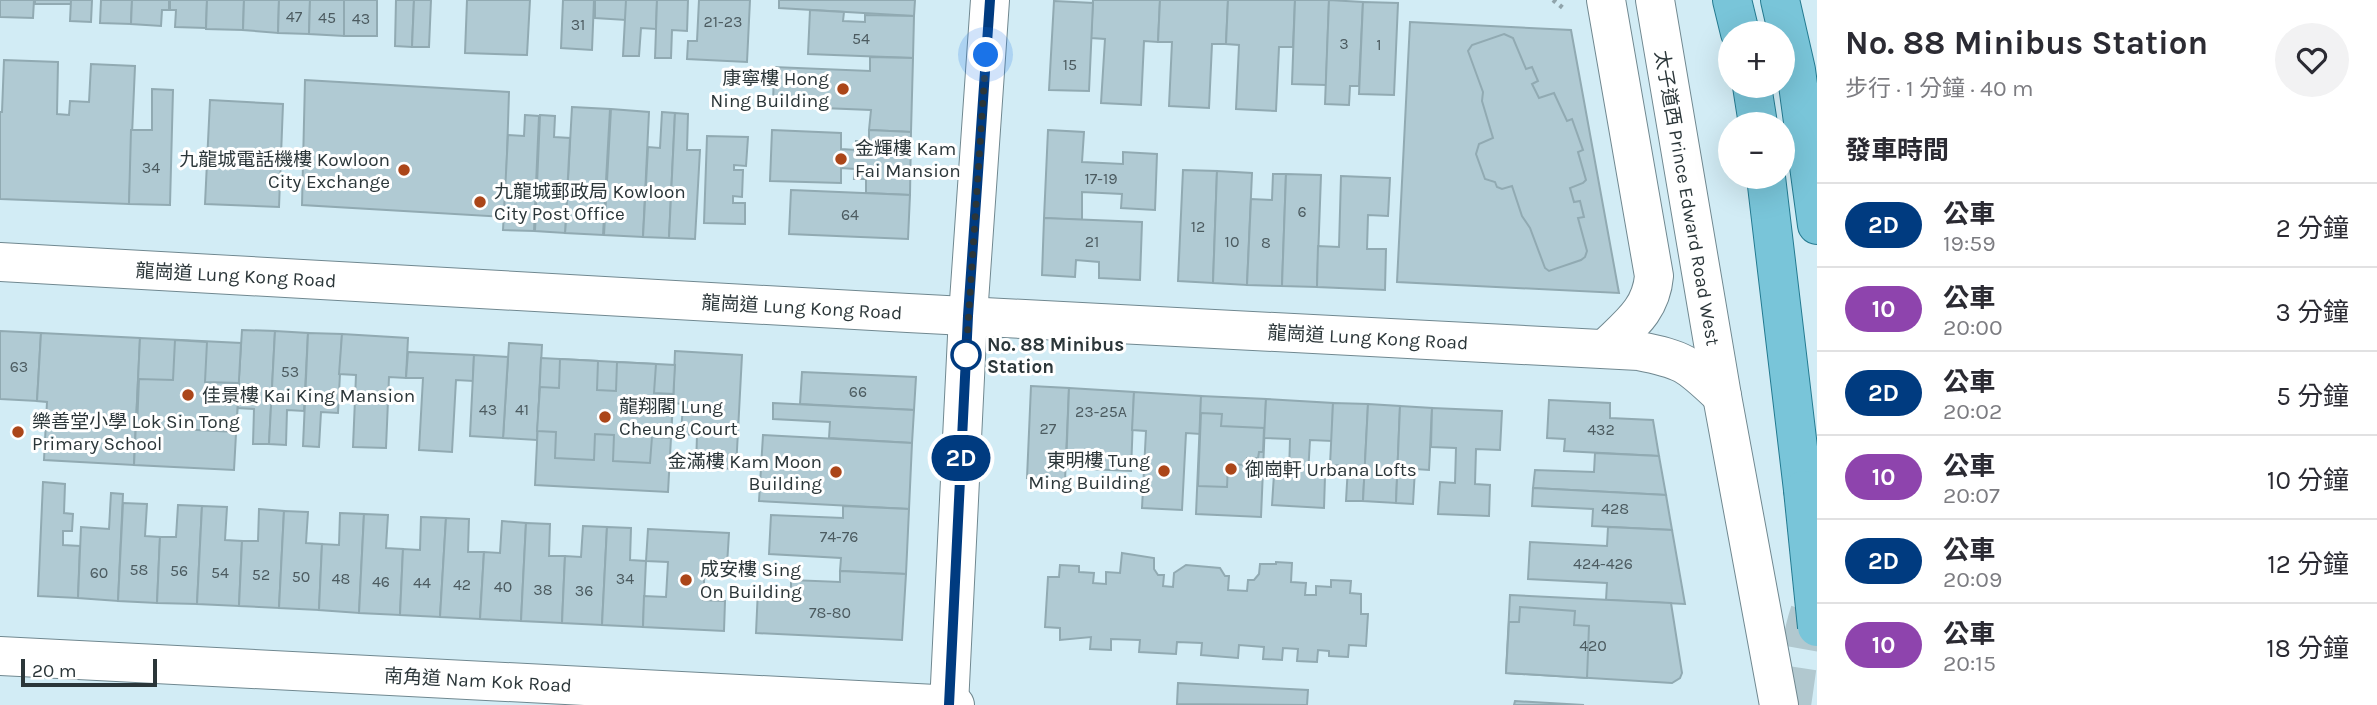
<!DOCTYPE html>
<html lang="zh-TW">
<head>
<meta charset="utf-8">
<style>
  :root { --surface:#fff; --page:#f2f2f3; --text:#2b2b33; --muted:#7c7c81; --line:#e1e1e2 }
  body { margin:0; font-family:Karla,"Noto Sans TC",sans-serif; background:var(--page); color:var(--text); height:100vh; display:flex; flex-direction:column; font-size:26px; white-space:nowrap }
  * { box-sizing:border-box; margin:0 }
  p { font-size:23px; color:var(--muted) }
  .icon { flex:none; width:38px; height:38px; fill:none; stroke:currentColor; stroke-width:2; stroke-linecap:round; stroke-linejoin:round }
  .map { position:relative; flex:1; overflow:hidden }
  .side { display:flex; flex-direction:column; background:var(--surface); width:560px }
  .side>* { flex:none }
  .badge { padding:0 14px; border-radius:23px; font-size:24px; line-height:46px }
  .tools { position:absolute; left:1718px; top:21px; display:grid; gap:14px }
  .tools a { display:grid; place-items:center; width:77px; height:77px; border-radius:50%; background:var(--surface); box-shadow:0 7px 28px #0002; font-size:35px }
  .scale { position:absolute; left:21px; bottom:18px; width:136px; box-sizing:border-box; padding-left:7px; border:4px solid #2b3639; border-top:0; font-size:19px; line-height:24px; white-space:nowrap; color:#2b3639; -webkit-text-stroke:5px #fff; paint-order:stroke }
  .you { position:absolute; width:35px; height:35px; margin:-18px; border:5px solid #fff; border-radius:50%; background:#1a73e8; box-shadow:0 0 0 10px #1a73e833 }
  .map>.badge { position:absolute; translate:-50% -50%; box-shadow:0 0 0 4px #fff }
  h2 { padding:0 28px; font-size:26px; line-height:63px }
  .round { display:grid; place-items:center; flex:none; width:74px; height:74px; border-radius:37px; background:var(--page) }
  .head { display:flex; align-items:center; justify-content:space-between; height:119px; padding:0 28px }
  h1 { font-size:33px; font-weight:700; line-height:52px }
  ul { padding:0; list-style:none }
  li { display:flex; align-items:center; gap:21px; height:84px; padding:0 28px; border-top:2px solid var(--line) }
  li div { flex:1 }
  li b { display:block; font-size:26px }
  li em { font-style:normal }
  li .badge { min-width:77px; font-weight:700; text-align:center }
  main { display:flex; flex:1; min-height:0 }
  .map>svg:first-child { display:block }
</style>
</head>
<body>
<main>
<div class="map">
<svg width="1817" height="705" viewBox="0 0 1817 705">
  <rect width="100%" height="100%" fill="#d2ecf5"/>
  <!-- building -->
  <g fill="#b0cad3" stroke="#91aab2" stroke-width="2">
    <polygon points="0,0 34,0 33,18 0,17"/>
    <rect x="35" y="0" width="36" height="4"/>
    <polygon points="71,0 92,0 91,22 70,21"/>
    <polygon points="101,0 132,0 131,24 100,23"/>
    <polygon points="132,0 169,0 169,10 162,10 161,26 131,24"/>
    <polygon points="170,0 207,0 206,28 175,27 176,10 170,10"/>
    <polygon points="207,0 244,0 243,30 206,29"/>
    <polygon points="244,0 279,0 278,33 243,30"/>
    <polygon points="279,0 310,0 309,34 278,33"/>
    <polygon points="310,0 344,0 344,36 309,34"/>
    <rect x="344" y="0" width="33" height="36"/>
    <polygon points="396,0 414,0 412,47 395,46"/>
    <polygon points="414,0 431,0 429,47 412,47"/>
    <polygon points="467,0 530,0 527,55 465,53"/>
    <polygon points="563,0 594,0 592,50 561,48"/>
    <polygon points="595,0 626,0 626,20 595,18"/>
    <polygon points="626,0 657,0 656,29 641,28 639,56 623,56"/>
    <polygon points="657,0 688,0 687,31 672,30 671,58 655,58"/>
    <polygon points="699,0 750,0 747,62 687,59 688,41 697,41"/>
    <polygon points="779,0 915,0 914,16 779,8"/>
    <polygon points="1093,0 1160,0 1158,42 1144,41 1141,105 1101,103 1105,39 1091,38"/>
    <polygon points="1160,0 1228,0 1226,44 1212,44 1209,108 1169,106 1172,42 1158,42"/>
    <polygon points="1228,0 1295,0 1293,47 1279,47 1276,111 1236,109 1239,45 1226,44"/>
    <polygon points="1295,0 1329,0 1326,85 1292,84"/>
    <polygon points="1329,0 1363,2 1359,86 1350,86 1349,105 1325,104"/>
    <polygon points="1054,1 1093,3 1089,91 1049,90"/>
    <polygon points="1363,2 1398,3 1394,95 1359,94"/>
    <polygon points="810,10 844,12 843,21 865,22 865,15 914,16 913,58 808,54"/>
    <polygon points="1410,22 1571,30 1619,293 1397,282"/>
    <polygon points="1504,34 1513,38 1526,69 1532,67 1538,81 1532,84 1539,98 1554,93 1567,121 1572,119 1583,150 1578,152 1586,180 1583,183 1570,188 1574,202 1580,201 1584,217 1578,218 1587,251 1585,257 1581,260 1549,271 1545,268 1530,228 1522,216 1512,186 1502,189 1497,187 1495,182 1485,179 1476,154 1479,144 1493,138 1482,101 1483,92 1468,51 1472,45"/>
    <polygon points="870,57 913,58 911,132 869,130 871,110 773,106 774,67 870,71"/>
    <polygon points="4,60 58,62 57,114 69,115 70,101 89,102 91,64 135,66 129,204 0,199 0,112 2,112"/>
    <polygon points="305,80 509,92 505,217 302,205"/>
    <polygon points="152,89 173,90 170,205 129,204 131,130 152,130"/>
    <polygon points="210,100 283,104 279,207 205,204"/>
    <polygon points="572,107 610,109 603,235 565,233"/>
    <polygon points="611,109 649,112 643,237 604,235"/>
    <polygon points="662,112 675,113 669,238 643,237 648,147 660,148"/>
    <polygon points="675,113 688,114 687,150 700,150 695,239 669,238"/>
    <polygon points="525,115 539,116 534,231 503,230 508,135 524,136"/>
    <polygon points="540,115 555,116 554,137 570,138 565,233 535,231"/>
    <polygon points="772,130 841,133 841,149 856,150 856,141 869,141 869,130 911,132 910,195 866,193 866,179 854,179 855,169 841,168 841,183 770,181"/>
    <polygon points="1048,130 1084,132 1082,162 1123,164 1123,152 1157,154 1155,210 1121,208 1122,194 1082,192 1082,220 1044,218"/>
    <polygon points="707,136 748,137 746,166 734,165 734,170 743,170 742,197 733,196 733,203 745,203 745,224 704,223"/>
    <polygon points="1183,170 1217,171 1213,283 1178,281"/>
    <polygon points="1217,171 1252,173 1247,285 1213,283"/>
    <polygon points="1273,174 1286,174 1282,286 1247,285 1251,199 1272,200"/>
    <polygon points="1286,174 1321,175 1317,287 1282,286"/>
    <polygon points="1341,176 1390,178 1388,216 1368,215 1367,249 1386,249 1385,290 1317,287 1318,246 1339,247"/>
    <polygon points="791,190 910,195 908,239 789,234"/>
    <polygon points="1044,218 1142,222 1140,280 1099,278 1099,262 1076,260 1075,277 1042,275"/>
    <polygon points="242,330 275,331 269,444 253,444 254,409 237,408"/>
    <polygon points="0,331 41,333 37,401 0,399"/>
    <polygon points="275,331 308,333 304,411 287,410 286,445 269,444"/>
    <polygon points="41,333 140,338 134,465 44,460 47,402 37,401"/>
    <polygon points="308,333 342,334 338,413 321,412 319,447 303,446"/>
    <polygon points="342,334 408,338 406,378 389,377 386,448 353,447 356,375 339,374"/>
    <polygon points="140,338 241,343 234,470 134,465"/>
    <polygon points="175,340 207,342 205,382 239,383 236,432 137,427 139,379 173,380"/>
    <polygon points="509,343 542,345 537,440 503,438"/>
    <polygon points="675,351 742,355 736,469 696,467 697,435 681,434 683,404 673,403"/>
    <polygon points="408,352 474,355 473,381 456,380 452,452 419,450 423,378 406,378"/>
    <polygon points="474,355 508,357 503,438 470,436"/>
    <polygon points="541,358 675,365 668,492 535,485"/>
    <polygon points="560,359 598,361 597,390 616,391 617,362 656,364 654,393 673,394 671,438 652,437 650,463 613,461 614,435 595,434 594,460 555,458 556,432 537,431 540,387 559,388"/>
    <polygon points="802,372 916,377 914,410 800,404"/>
    <polygon points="1031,386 1069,388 1065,481 1027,478"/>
    <polygon points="1069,388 1134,392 1131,471 1066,468"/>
    <polygon points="1134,392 1201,396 1200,434 1186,433 1182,510 1142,508 1146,431 1132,430"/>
    <polygon points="1201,396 1266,399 1261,517 1196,514"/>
    <polygon points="1266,399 1333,403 1332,441 1310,440 1308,475 1325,476 1324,508 1272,505 1274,474 1289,474 1290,439 1264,438"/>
    <polygon points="1549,400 1610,403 1610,418 1653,420 1659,456 1564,451 1565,439 1547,438"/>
    <polygon points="773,403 914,410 912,443 829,438 830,422 773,419"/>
    <polygon points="1333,403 1368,404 1363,501 1346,501 1348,466 1330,465"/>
    <polygon points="1368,404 1400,406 1396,503 1363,501"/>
    <polygon points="1400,406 1432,408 1429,470 1415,469 1413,504 1396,503"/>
    <polygon points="1432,408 1502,411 1500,450 1476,449 1475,484 1490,485 1489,516 1438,514 1440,482 1455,483 1456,448 1431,447"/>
    <polygon points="1201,413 1222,414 1221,426 1264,428 1263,452 1259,452 1258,458 1247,458 1247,465 1228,464 1227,487 1198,486"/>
    <polygon points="763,435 912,443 909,509 759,501"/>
    <polygon points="1595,453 1659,456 1666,495 1533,488 1535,470 1594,472"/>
    <polygon points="43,482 65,484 64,513 73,514 72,531 63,531 63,545 80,546 78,598 38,596"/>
    <polygon points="1533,488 1666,495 1672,530 1592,526 1593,509 1532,506"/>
    <polygon points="111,493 123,494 118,601 78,598 81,527 109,529"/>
    <polygon points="123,503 147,504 145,536 160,537 157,603 118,601"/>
    <polygon points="178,505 202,506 197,604 157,603 160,537 176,537"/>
    <polygon points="202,506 227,507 225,540 242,541 239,606 197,604"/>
    <polygon points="843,506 909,509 906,574 840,571 841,558 769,554 771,515 843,518"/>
    <polygon points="259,509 284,511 279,608 239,606 242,541 258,541"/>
    <polygon points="284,511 308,512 306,543 322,544 319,610 279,608"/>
    <polygon points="340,513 364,514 359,613 319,610 322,544 339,545"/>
    <polygon points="364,514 388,515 386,548 403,549 400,615 359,613"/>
    <polygon points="421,517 446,518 440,617 400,615 403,549 420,550"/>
    <polygon points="446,518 469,519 468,552 484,552 480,619 440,617"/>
    <polygon points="502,521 526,523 521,621 480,619 484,552 500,553"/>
    <polygon points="526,523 550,524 549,556 565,556 562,623 521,621"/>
    <polygon points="583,526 607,527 602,625 562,623 565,556 581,557"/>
    <polygon points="607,527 631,528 630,560 646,561 643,627 602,625"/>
    <polygon points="1608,527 1672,530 1685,604 1606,600 1607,583 1528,579 1530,542 1607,546"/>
    <polygon points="648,529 729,533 727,565 705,564 703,600 725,601 724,631 643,627 644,596 666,597 668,562 646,561"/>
    <polygon points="1122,553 1154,558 1154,569 1158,575 1164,575 1163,586 1173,587 1174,573 1186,565 1220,568 1225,576 1229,576 1228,590 1247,591 1248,580 1254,580 1259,574 1260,564 1276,564 1276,562 1292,563 1291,582 1306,583 1305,595 1316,595 1316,586 1331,587 1331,580 1351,581 1350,593 1361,594 1361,614 1368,614 1366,646 1349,645 1348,657 1329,656 1329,651 1318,650 1317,662 1297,661 1298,649 1283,648 1282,660 1263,659 1264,647 1239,645 1238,658 1201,655 1202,643 1177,642 1176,654 1139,652 1140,640 1111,639 1111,650 1090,649 1091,637 1060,640 1060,628 1045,627 1048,577 1059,577 1060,565 1079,566 1079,572 1094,573 1093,583 1106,584 1106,572 1120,573"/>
    <polygon points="840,571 906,574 902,640 756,633 758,589 791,591 791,580 840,582"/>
    <polygon points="1510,595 1671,603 1682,673 1680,678 1672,683 1506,673"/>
    <polygon points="1520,607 1575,611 1574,625 1589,626 1587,678 1506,673 1509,622 1519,622"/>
    <polygon points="1178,683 1308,690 1307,705 1177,704"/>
    <polygon points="1515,701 1584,705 1514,705"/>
  </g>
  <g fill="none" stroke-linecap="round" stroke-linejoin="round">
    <!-- secondary-tunnel -->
    <path stroke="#b1c8cf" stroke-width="38" stroke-dasharray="38 19" stroke-linecap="butt" d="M 1792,705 C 1798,666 1801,627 1817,592"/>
    <defs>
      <g id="street">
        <path d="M 0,262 L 908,313 L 1639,351 C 1685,360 1688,364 1722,396"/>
        <path d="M 1605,349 C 1628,326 1651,311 1654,276 L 1606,0"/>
        <polyline points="0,656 955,705"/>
      </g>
      <g id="secondary">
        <polyline points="1655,0 1722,396 1779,705"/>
        <polyline points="949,705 968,316 990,0"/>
      </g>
      <g id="primary">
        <polyline points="1732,0 1740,33"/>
        <polyline points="1780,0 1796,70 1817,225"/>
        <polyline points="1752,86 1758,124"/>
        <polyline points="1766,177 1803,490"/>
      </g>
    </defs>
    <!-- street casing -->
    <use href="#street" stroke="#708890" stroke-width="40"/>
    <!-- secondary casing -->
    <use href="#secondary" stroke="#708890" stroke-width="40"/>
    <!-- primary casing -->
    <use href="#primary" stroke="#247a90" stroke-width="40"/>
    <!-- path -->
    <polyline stroke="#90a4ab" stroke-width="4.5" stroke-dasharray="3.5 5" stroke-linecap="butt" points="1553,0 1563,8"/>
    <!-- street -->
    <use href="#street" stroke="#fff" stroke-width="38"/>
    <!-- secondary -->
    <use href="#secondary" stroke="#fff" stroke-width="38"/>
    <!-- primary -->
    <use href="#primary" stroke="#79c5d9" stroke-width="38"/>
    <defs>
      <polyline id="primary-bridge" points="1803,490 1817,627"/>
    </defs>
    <!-- primary-bridge casing -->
    <use href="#primary-bridge" stroke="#247a90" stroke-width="40" stroke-linecap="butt"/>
    <!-- primary-bridge -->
    <use href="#primary-bridge" stroke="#79c5d9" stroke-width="38"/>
  </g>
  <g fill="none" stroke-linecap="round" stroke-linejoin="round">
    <defs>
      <polyline id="line" points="949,705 968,316 990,0"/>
    </defs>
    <!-- line casing -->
    <use href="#line" stroke="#fff" stroke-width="16"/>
    <!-- line -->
    <use href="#line" stroke="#003b80" stroke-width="10"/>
    <!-- walk -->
    <polyline stroke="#2b3639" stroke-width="7" stroke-dasharray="0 12.6" points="966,355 986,55"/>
  </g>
  <!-- markers -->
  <g fill="#ab4619" stroke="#fff" stroke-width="2.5">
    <circle cx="843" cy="89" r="7"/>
    <circle cx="841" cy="159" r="7"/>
    <circle cx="404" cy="170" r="7"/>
    <circle cx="480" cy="202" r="7"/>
    <circle cx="188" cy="395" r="7"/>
    <circle cx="605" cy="417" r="7"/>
    <circle cx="18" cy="432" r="7"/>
    <circle cx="1231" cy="469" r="7"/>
    <circle cx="1164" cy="471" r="7"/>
    <circle cx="836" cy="472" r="7"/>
    <circle cx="686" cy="580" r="7"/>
  </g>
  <circle fill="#fff" stroke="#003b80" stroke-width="3.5" cx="966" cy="355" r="14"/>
  <g text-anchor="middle" stroke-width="6" stroke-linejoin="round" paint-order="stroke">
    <!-- number labels -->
    <g font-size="16" fill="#4c5b60">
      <text x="294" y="22">47</text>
      <text x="327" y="23">45</text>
      <text x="361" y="24">43</text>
      <text x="723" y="27">21-23</text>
      <text x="578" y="30">31</text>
      <text x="861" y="44">54</text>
      <text x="1344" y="49">3</text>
      <text x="1379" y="50">1</text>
      <text x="1070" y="70">15</text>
      <text x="151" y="173">34</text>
      <text x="1101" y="184">17-19</text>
      <text x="1302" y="217">6</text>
      <text x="850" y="220">64</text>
      <text x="1198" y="232">12</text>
      <text x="1092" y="247">21</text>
      <text x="1232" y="247">10</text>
      <text x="1266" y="248">8</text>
      <text x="19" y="372">63</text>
      <text x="290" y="377">53</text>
      <text x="858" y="397">66</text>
      <text x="488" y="415">43</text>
      <text x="522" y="415">41</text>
      <text x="1101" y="417">23-25A</text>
      <text x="1048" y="434">27</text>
      <text x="1601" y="435">432</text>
      <text x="1615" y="514">428</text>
      <text x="839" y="542">74-76</text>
      <text x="1603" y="569">424-426</text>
      <text x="139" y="575">58</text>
      <text x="179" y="576">56</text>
      <text x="99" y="578">60</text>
      <text x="220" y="578">54</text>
      <text x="261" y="580">52</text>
      <text x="301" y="582">50</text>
      <text x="341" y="584">48</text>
      <text x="625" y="584">34</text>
      <text x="381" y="587">46</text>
      <text x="422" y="588">44</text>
      <text x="462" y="590">42</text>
      <text x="503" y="592">40</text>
      <text x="543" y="595">38</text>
      <text x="584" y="596">36</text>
      <text x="830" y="618">78-80</text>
      <text x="1593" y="651">420</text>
    </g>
    <!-- poi labels -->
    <g font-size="19" fill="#2b3639" stroke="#fff" text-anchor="start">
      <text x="829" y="85" text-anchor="end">康寧樓 Hong<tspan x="829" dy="22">Ning Building</tspan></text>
      <text x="855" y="155">金輝樓 Kam<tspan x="855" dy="22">Fai Mansion</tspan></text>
      <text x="390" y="166" text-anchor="end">九龍城電話機樓 Kowloon<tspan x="390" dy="22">City Exchange</tspan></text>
      <text x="494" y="198">九龍城郵政局 Kowloon<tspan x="494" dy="22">City Post Office</tspan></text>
      <text x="202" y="402">佳景樓 Kai King Mansion</text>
      <text x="619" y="413">龍翔閣 Lung<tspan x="619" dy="22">Cheung Court</tspan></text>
      <text x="32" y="428">樂善堂小學 Lok Sin Tong<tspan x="32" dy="22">Primary School</tspan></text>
      <text x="1150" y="467" text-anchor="end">東明樓 Tung<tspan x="1150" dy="22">Ming Building</tspan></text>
      <text x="822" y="468" text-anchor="end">金滿樓 Kam Moon<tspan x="822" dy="22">Building</tspan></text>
      <text x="1245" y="476">御崗軒 Urbana Lofts</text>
      <text x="700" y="576">成安樓 Sing<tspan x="700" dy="22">On Building</tspan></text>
    </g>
    <!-- street labels -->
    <g font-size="19" fill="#2b3639" stroke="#fff">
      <text transform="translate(1688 198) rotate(80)" y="7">太子道西 Prince Edward Road West</text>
      <text transform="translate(236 275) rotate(3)" y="7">龍崗道 Lung Kong Road</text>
      <text transform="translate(802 307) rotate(3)" y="7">龍崗道 Lung Kong Road</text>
      <text transform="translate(1368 337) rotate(3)" y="7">龍崗道 Lung Kong Road</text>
      <text transform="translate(478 680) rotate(3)" y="7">南角道 Nam Kok Road</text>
    </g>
    <!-- stop labels -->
    <g font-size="19" font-weight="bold" fill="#2b3639" stroke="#fff" text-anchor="start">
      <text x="987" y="351">No. 88 Minibus<tspan x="987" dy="22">Station</tspan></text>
    </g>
  </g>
</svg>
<div class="tools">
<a>+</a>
<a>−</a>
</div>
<div class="scale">20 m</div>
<div class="you" style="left:986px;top:55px"></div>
<b class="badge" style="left:961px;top:458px;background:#003b80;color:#fff">2D</b>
</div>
<section class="side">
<div class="head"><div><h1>No. 88 Minibus Station</h1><p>步行 · 1 分鐘 · 40 m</p></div><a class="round"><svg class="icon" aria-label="heart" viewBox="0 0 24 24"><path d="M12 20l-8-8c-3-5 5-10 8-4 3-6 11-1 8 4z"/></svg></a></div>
<h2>發車時間</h2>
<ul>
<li><span class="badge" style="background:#003b80;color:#fff">2D</span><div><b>公車</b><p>19:59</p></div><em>2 分鐘</em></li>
<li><span class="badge" style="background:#8e44ad;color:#fff">10</span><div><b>公車</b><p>20:00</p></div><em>3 分鐘</em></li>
<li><span class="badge" style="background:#003b80;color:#fff">2D</span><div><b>公車</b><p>20:02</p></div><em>5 分鐘</em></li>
<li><span class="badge" style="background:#8e44ad;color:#fff">10</span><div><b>公車</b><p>20:07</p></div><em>10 分鐘</em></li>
<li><span class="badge" style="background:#003b80;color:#fff">2D</span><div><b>公車</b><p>20:09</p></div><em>12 分鐘</em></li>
<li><span class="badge" style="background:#8e44ad;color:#fff">10</span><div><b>公車</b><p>20:15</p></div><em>18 分鐘</em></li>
</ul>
</section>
</main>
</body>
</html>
